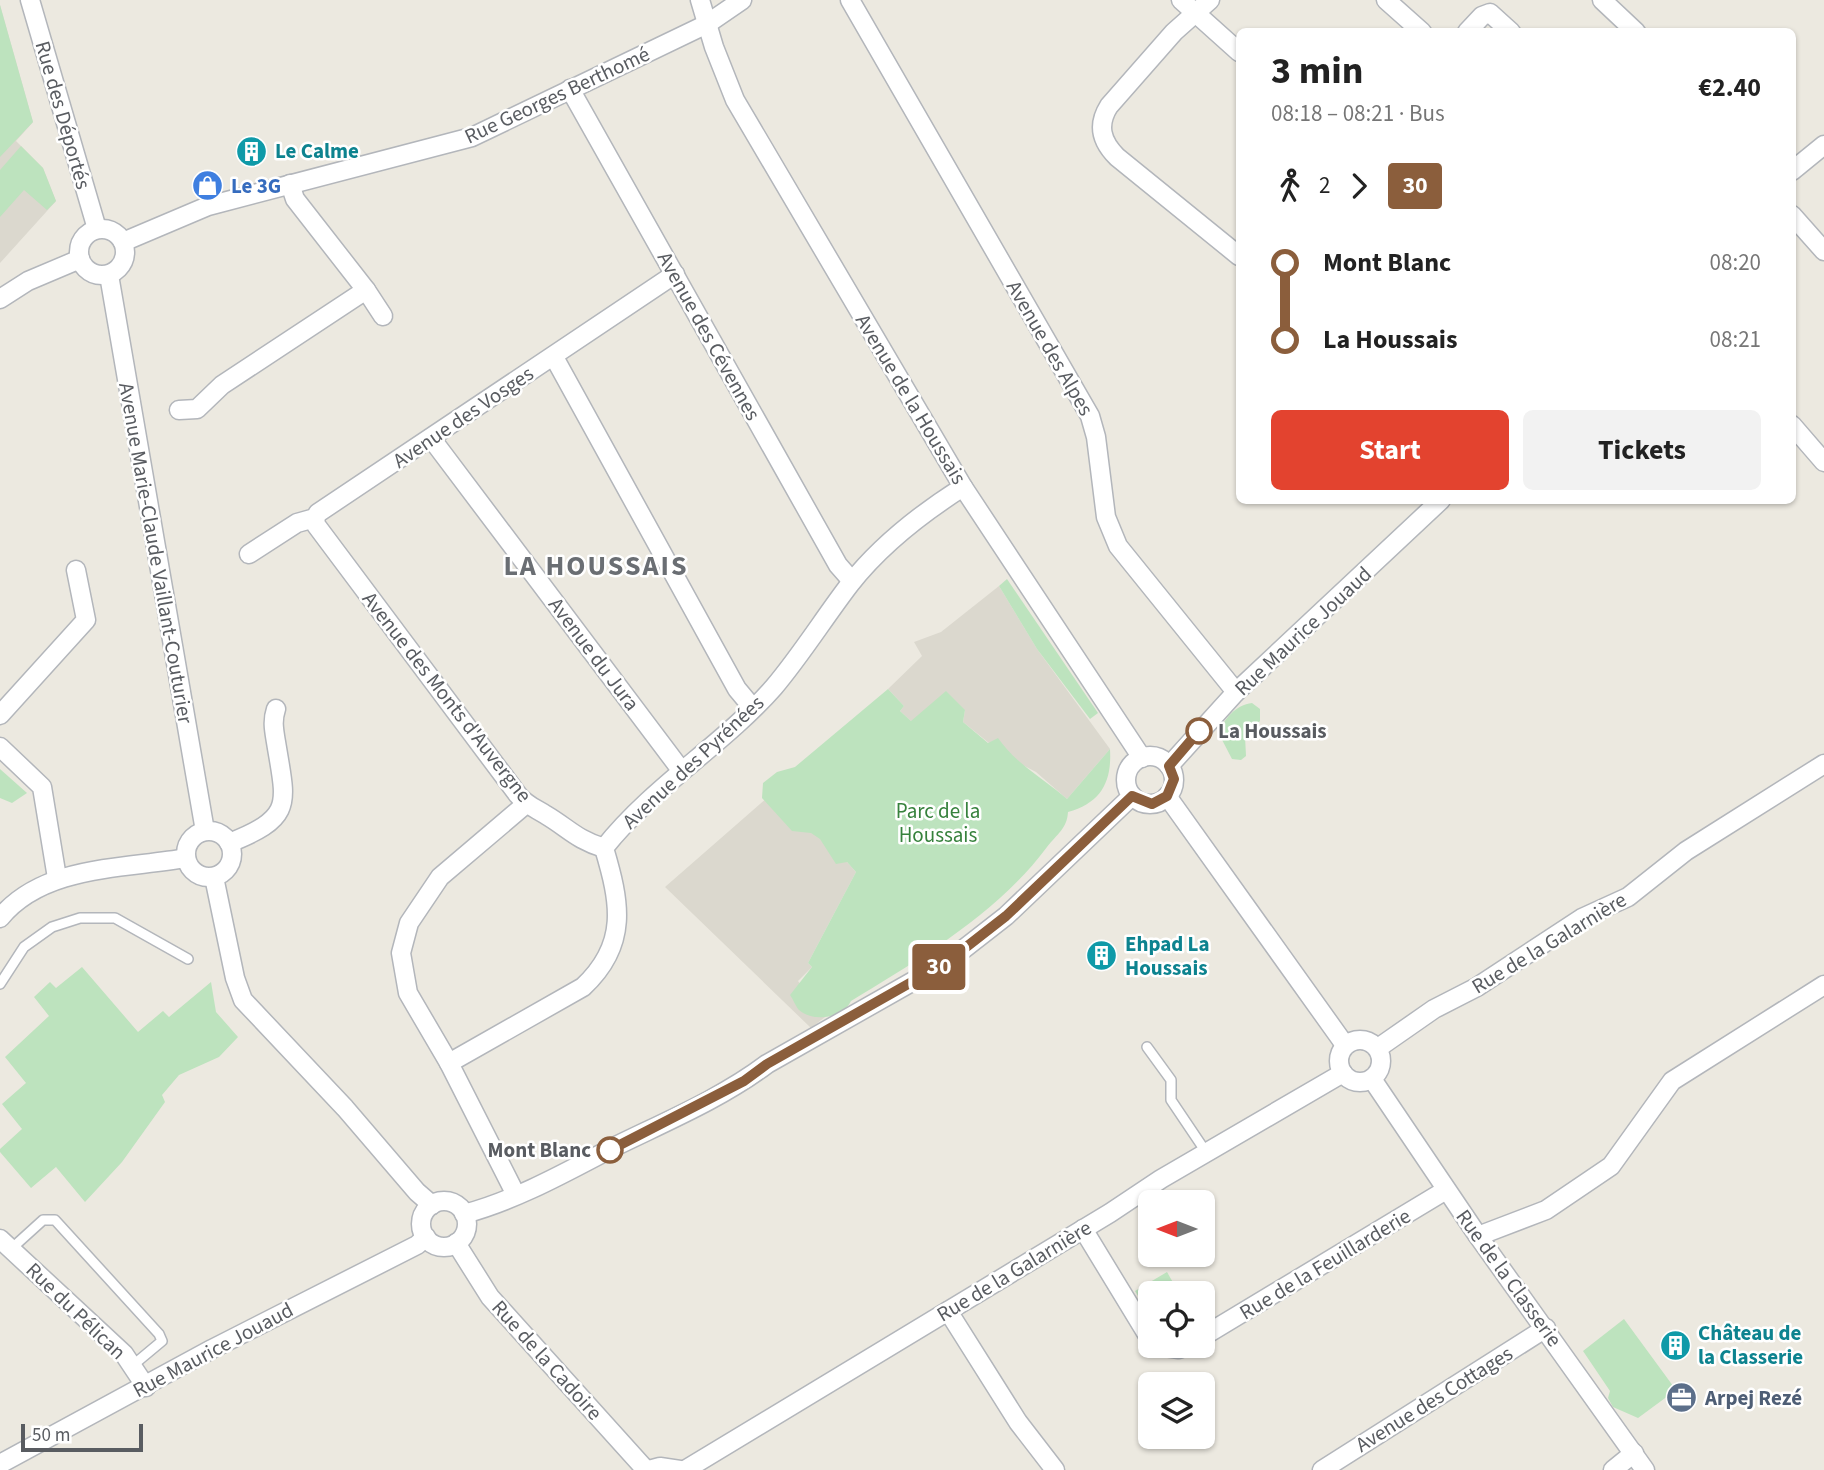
<!DOCTYPE html>
<html lang="en">
<head>
<meta charset="utf-8">
<style>
  :root { --surface:#fff; --page:#f2f2f2; --text:#222; --muted:#767676; --accent:#e3432f }
  body { margin:0; font-family:"Source Sans 3",sans-serif; background:var(--page); color:var(--text); height:100vh; display:flex; flex-direction:column; font-size:26px; white-space:nowrap }
  * { box-sizing:border-box; margin:0 }
  p { font-size:23px; color:var(--muted) }
  .icon { flex:none; width:38px; height:38px; fill:none; stroke:currentColor; stroke-width:2; stroke-linecap:round; stroke-linejoin:round }
  .map { position:relative; flex:1; overflow:hidden }
  .side { position:absolute; left:1236px; top:28px; width:560px; height:476px; display:flex; flex-direction:column; background:var(--surface); border-radius:10px; box-shadow:0 2px 5px #0004 }
  .side>* { flex:none }
  .badge { padding:0 14px; border-radius:5px; font-size:24px; line-height:46px }
  .needle { width:46px; rotate:270deg }
  .buttons { position:absolute; left:1138px; top:1190px; display:grid; gap:14px }
  .buttons a { display:grid; place-items:center; width:77px; height:77px; border-radius:10px; background:var(--surface); box-shadow:0 2px 5px #0004; font-size:35px }
  .scale { position:absolute; left:21px; bottom:18px; width:122px; box-sizing:border-box; padding-left:7px; border:4px solid #595c61; border-top:0; font-size:19px; line-height:24px; white-space:nowrap; color:#595c61; -webkit-text-stroke:5px #fff; paint-order:stroke }
  .map>.badge { position:absolute; translate:-50% -50%; box-shadow:0 0 0 4px #fff }
  .legs { display:flex; align-items:center; gap:10px; height:77px; padding:0 35px; font-size:23px }
  .legs p { margin-inline-start:auto }
  .headline { display:flex; align-items:center; justify-content:space-between; height:119px; padding:0 35px }
  h1 { font-size:38px; font-weight:700; line-height:52px }
  .action { display:flex; gap:14px; margin-top:auto; padding:14px 35px }
  .action a { flex:1; height:80px; border-radius:10px; background:var(--accent); color:#fff; font-size:28px; font-weight:700; line-height:80px; text-align:center }
  .action a+a { background:var(--page); color:var(--text) }
  ul { padding:0 35px; list-style:none }
  li { display:flex; align-items:center; gap:24px; height:77px; font-size:26px }
  li i { display:grid; place-items:center; width:10px; height:100%; margin:0 9px; background:currentColor }
  li i::after { content:''; width:18px; height:18px; margin:-9px; border:5px solid; border-radius:50%; background:var(--surface) }
  li p { margin-inline-start:auto }
  li:first-child i { background:linear-gradient(#0000 50%,currentColor 0) }
  li:last-child i { background:linear-gradient(currentColor 50%,#0000 0) }
  .map>svg:first-child { display:block }
</style>
</head>
<body>
<div class="map">
<svg width="1824" height="1470" viewBox="0 0 1824 1470">
  <rect width="100%" height="100%" fill="#ece9e0"/>
  <!-- education -->
  <g fill="#dbd8ce">
    <polygon points="0,5 33,122 16,141 43,168 56,201 0,263"/>
    <polygon points="999,586 1037,649 1110,749 1067,799 1036,772 1013,760 998,739 989,743 963,722 965,710 911,721 900,711 904,706 888,689 922,656 914,642 941,632"/>
    <polygon points="769,796 825,838 856,872 808,963 812,967 798,981 825,1017 811,1028 665,887"/>
  </g>
  <!-- green -->
  <g fill="#bde3be">
    <polygon points="0,5 33,122 0,157"/>
    <polygon points="21,146 43,168 56,201 47,210 24,190 0,217 0,170"/>
    <polygon points="1007,579 1098,713 1090,719 1037,649 999,586"/>
    <path d="M 888,689 L 904,706 L 900,711 L 911,721 L 946,691 L 965,710 L 963,722 L 988,743 L 998,738 C 1016,764 1043,778 1067,799 L 1110,749 C 1112,782 1101,803 1068,812 C 1067,829 1057,834 1047,847 C 998,913 920,959 851,1001 C 843,1018 814,1023 799,1010 C 796,1007 793,999 790,995 L 812,967 L 808,963 L 856,872 L 847,862 L 836,864 L 820,839 L 811,833 L 792,831 L 762,798 L 763,783 L 777,772 L 795,767 Z"/>
    <path d="M 1252,703 L 1260,709 L 1260,721 L 1245,736 L 1246,756 L 1241,760 L 1232,759 L 1219,734 C 1223,719 1236,705 1252,703 Z"/>
    <polygon points="0,770 0,769 27,793 12,803 0,798"/>
    <polygon points="82,967 138,1032 163,1011 169,1017 211,982 216,1012 238,1037 219,1057 179,1075 162,1095 165,1102 122,1162 85,1202 56,1167 31,1188 0,1152 0,1149 22,1129 2,1104 26,1083 5,1057 49,1016 34,997 50,982 56,988"/>
    <polygon points="1167,1272 1179,1293 1150,1293 1150,1315 1135,1291"/>
    <polygon points="1624,1319 1676,1390 1638,1418 1613,1407 1608,1398 1610,1391 1583,1351"/>
  </g>
  <g fill="none" stroke-linecap="round" stroke-linejoin="round">
    <defs>
      <g id="service">
        <polyline points="0,984 24,947 52,927 80,918 115,918 188,959"/>
        <polyline points="1147,1047 1171,1080 1171,1100 1206,1152"/>
        <polyline points="11,1249 43,1220 55,1220 159,1334 162,1341 132,1366"/>
      </g>
      <g id="minor">
        <polyline points="30,0 97,229"/>
        <polyline points="700,0 714,47 735,100 963,487 1142,758"/>
        <polyline points="850,0 1090,416 1096,437 1106,517 1118,546 1236,692"/>
        <polyline points="1181,0 1239,52"/>
        <path d="M 1210,0 L 1174,32 L 1109,106 C 1097,125 1101,141 1117,157 L 1239,256"/>
        <polyline points="1386,0 1422,32"/>
        <polyline points="1602,0 1636,32"/>
        <polyline points="1467,32 1482,16 1490,13 1511,32"/>
        <polyline points="570,89 838,565 852,581"/>
        <polyline points="1792,171 1824,145"/>
        <polyline points="1792,215 1824,251"/>
        <circle cx="102" cy="252" r="23"/>
        <polyline points="123,242 208,206 472,137 707,24 742,0"/>
        <polyline points="109,275 205,831"/>
        <polyline points="366,290 383,316"/>
        <polyline points="0,299 28,281 80,259"/>
        <polyline points="554,357 737,689 752,707"/>
        <polyline points="179,410 197,409 222,385 366,290 295,199 290,184"/>
        <polyline points="1792,425 1824,462"/>
        <polyline points="431,438 681,770"/>
        <path d="M 315,518 L 316,525 L 518,795 C 526,805 535,808 546,815 C 568,828 577,840 604,848"/>
        <polyline points="249,554 297,523 315,518 318,513 675,274"/>
        <polyline points="0,715 86,620 76,570"/>
        <polyline points="0,747 42,787 57,878"/>
        <circle cx="1150" cy="780" r="24"/>
        <polyline points="1169,766 1236,692 1441,500"/>
        <polyline points="1167,796 1345,1045"/>
        <circle cx="209" cy="854" r="23"/>
        <path d="M 229,843 C 295,817 286,804 276,742 C 274,730 272,721 276,709"/>
        <polyline points="214,877 235,978 243,1000 345,1108 417,1192 432,1205"/>
        <path d="M 0,918 C 43,865 124,869 186,858"/>
        <circle cx="1360" cy="1061" r="21"/>
        <polyline points="1378,1048 1434,1009 1477,987 1582,918 1628,897 1686,851 1824,764"/>
        <path d="M 449,1063 L 583,987 C 629,944 620,902 604,848 C 653,786 723,745 774,687 C 801,655 824,618 850,584 C 880,546 922,513 963,487"/>
        <polyline points="1372,1079 1478,1236 1645,1470"/>
        <polyline points="516,1195 449,1063 408,993 401,953 409,923 440,877 526,804"/>
        <circle cx="444" cy="1224" r="23"/>
        <path d="M 464,1214 C 517,1200 568,1171 616,1146 C 667,1121 722,1098 767,1064 L 947,962 L 1006,916 L 1132,796"/>
        <polyline points="1083,1229 1150,1339"/>
        <polyline points="1478,1236 1546,1210 1611,1166 1672,1081 1824,985"/>
        <polyline points="0,1239 124,1354 146,1387"/>
        <polyline points="456,1243 490,1297 646,1470"/>
        <polyline points="948,1311 1018,1422 1055,1470"/>
        <polyline points="1202,1337 1446,1190"/>
        <polyline points="1158,1346 1179,1349 1187,1346"/>
        <polyline points="0,1464 212,1349 417,1245 426,1237"/>
        <polyline points="649,1470 660,1467 680,1470"/>
        <polyline points="685,1470 1110,1213 1161,1179 1343,1073"/>
        <polyline points="1322,1470 1546,1328"/>
        <polyline points="1613,1470 1634,1453"/>
      </g>
    </defs>
    <!-- service casing -->
    <use href="#service" stroke="#b3b6bb" stroke-width="12"/>
    <!-- minor casing -->
    <use href="#minor" stroke="#b3b6bb" stroke-width="21"/>
    <!-- service -->
    <use href="#service" stroke="#fff" stroke-width="9"/>
    <!-- minor -->
    <use href="#minor" stroke="#fff" stroke-width="18"/>
  </g>
  <g fill="none" stroke-linecap="round" stroke-linejoin="round">
    <defs>
      <polyline id="line-1" points="610,1150 744,1081 767,1064 947,962 1006,916 1132,796 1152,804 1167,796 1174,779 1169,766 1199,731"/>
    </defs>
    <!-- line-1 casing -->
    <use href="#line-1" stroke="#fff" stroke-width="16"/>
    <!-- line-1 -->
    <use href="#line-1" stroke="#8b5e3c" stroke-width="10"/>
  </g>
  <!-- icons -->
  <defs>
    <symbol id="building-disc" viewBox="-11 -11 22 22"><circle r="9.5" fill="#0f9aa8" stroke="#fff"/><path d="M-4-6H4V6H1V3H-1V6H-4ZM-2.5-4.3h1.7v1.8h-1.7ZM.8-4.3h1.7v1.8H.8ZM-2.5-1h1.7V.8h-1.7ZM.8-1h1.7V.8H.8Z" fill="#fff"/></symbol>
    <symbol id="shop-disc" viewBox="-11 -11 22 22"><circle r="9.5" fill="#3f7fe0" stroke="#fff"/><path d="M-5-2.5h2.3a2.7 3.5 0 0 1 5.4 0H5L5.5 6h-11ZM-1.5-2.5h3a1.5 2.3 0 0 0-3 0Z" fill="#fff"/></symbol>
    <symbol id="office-disc" viewBox="-11 -11 22 22"><circle r="9.5" fill="#5c6f8a" stroke="#fff"/><path d="M-6-3h4V-5.5h4V-3h4V5H-6ZM-1-4.5V-3h2v-1.5ZM-6 0V1H6V0Z" fill="#fff"/></symbol>
  </defs>
  <g fill-rule="evenodd">
    <use href="#building-disc" x="234" y="134" width="35" height="35"/>
    <use href="#shop-disc" x="190" y="168" width="35" height="35"/>
    <use href="#building-disc" x="1084" y="938" width="35" height="35"/>
    <use href="#building-disc" x="1658" y="1328" width="35" height="35"/>
    <use href="#office-disc" x="1664" y="1380" width="35" height="35"/>
  </g>
  <!-- markers -->
  <g fill="#fff" stroke="#8b5e3c" stroke-width="3.5">
    <circle cx="1199" cy="731" r="12"/>
    <circle cx="610" cy="1150" r="12"/>
  </g>
  <g text-anchor="middle" stroke-width="5" stroke-linejoin="round" paint-order="stroke">
    <!-- street labels -->
    <g font-size="21" fill="#595c61" stroke="#fff">
      <text transform="translate(557 95) rotate(-25)" y="7">Rue Georges Berthomé</text>
      <text transform="translate(63 115) rotate(74)" y="7">Rue des Déportés</text>
      <text transform="translate(709 336) rotate(61)" y="7">Avenue des Cévennes</text>
      <text transform="translate(1050 348) rotate(60)" y="7">Avenue des Alpes</text>
      <text transform="translate(911 399) rotate(59)" y="7">Avenue de la Houssais</text>
      <text transform="translate(463 417) rotate(-34)" y="7">Avenue des Vosges</text>
      <text transform="translate(156 553) rotate(80)" y="7">Avenue Marie-Claude Vaillant-Couturier</text>
      <text transform="translate(1303 631) rotate(-43)" y="7">Rue Maurice Jouaud</text>
      <text transform="translate(594 654) rotate(53)" y="7">Avenue du Jura</text>
      <text transform="translate(447 697) rotate(52)" y="7">Avenue des Monts d'Auvergne</text>
      <text transform="translate(693 762) rotate(-43)" y="7">Avenue des Pyrénées</text>
      <text transform="translate(1549 943) rotate(-31)" y="7">Rue de la Galarnière</text>
      <text transform="translate(1325 1264) rotate(-31)" y="7">Rue de la Feuillarderie</text>
      <text transform="translate(1014 1271) rotate(-31)" y="7">Rue de la Galarnière</text>
      <text transform="translate(1509 1278) rotate(54)" y="7">Rue de la Classerie</text>
      <text transform="translate(76 1311) rotate(44)" y="7">Rue du Pélican</text>
      <text transform="translate(213 1350) rotate(-28)" y="7">Rue Maurice Jouaud</text>
      <text transform="translate(547 1360) rotate(48)" y="7">Rue de la Cadoire</text>
      <text transform="translate(1434 1399) rotate(-32)" y="7">Avenue des Cottages</text>
    </g>
    <!-- culture labels -->
    <g font-size="21" font-weight="bold" fill="#0d838f" stroke="#fff" text-anchor="start">
      <text x="275" y="158">Le Calme</text>
      <text x="1125" y="951">Ehpad La<tspan x="1125" dy="24">Houssais</tspan></text>
      <text x="1698" y="1340">Château de<tspan x="1698" dy="24">la Classerie</tspan></text>
    </g>
    <!-- shop labels -->
    <g font-size="21" font-weight="bold" fill="#366cbe" stroke="#fff" text-anchor="start">
      <text x="231" y="193">Le 3G</text>
    </g>
    <!-- stop labels -->
    <g font-size="21" font-weight="bold" fill="#595c61" stroke="#fff" text-anchor="start">
      <text x="1218" y="738">La Houssais</text>
      <text x="591" y="1157" text-anchor="end">Mont Blanc</text>
    </g>
    <!-- park labels -->
    <g font-size="21" fill="#37823d" stroke="#fff">
      <text x="938" y="818">Parc de la<tspan x="938" dy="24">Houssais</tspan></text>
    </g>
    <!-- service labels -->
    <g font-size="21" font-weight="bold" fill="#4e5e75" stroke="#fff" text-anchor="start">
      <text x="1705" y="1405">Arpej Rezé</text>
    </g>
    <!-- district labels -->
    <g font-size="28" font-weight="bold" letter-spacing="2" fill="#6a6e73" stroke="#fff">
      <text x="596" y="575">LA HOUSSAIS</text>
    </g>
  </g>
</svg>
<div class="buttons">
<a><svg class="needle" viewBox="-14 -14 28 28"><path d="M0-13l5 13h-10z" fill="#e53935"/><path d="M0 13l5-13h-10z" fill="#767676"/></svg></a>
<a><svg class="icon" aria-label="locate" viewBox="0 0 24 24"><circle cx="12" cy="12" r="6"/><path d="M12 2v4M12 18v4M2 12h4M18 12h4"/></svg></a>
<a><svg class="icon" aria-label="layers" viewBox="0 0 24 24"><path d="M12 4l9 5-9 5-9-5zM3 14l9 5 9-5"/></svg></a>
</div>
<div class="scale">50 m</div>
<b class="badge" style="left:939px;top:967px;background:#8b5e3c;color:#fff">30</b>
<section class="side">
<div class="headline"><div><h1>3 min</h1><p>08:18 – 08:21 · Bus</p></div><b>€2.40</b></div>
<div class="legs"><svg class="icon" aria-label="walk" viewBox="0 0 24 24"><circle cx="13" cy="4" r="2"/><path d="M13 8l-2 6 4 7M11 14l-3 7M7 12l3-4h3l4 4"/></svg>2<svg class="icon" aria-label="forward" viewBox="0 0 24 24"><path d="M9 5l7 7-7 7"/></svg><b class="badge" style="background:#8b5e3c;color:#fff">30</b></div>
<ul>
<li><i style="color:#8b5e3c"></i><b>Mont Blanc</b><p>08:20</p></li>
<li><i style="color:#8b5e3c"></i><b>La Houssais</b><p>08:21</p></li>
</ul>
<div class="action"><a>Start</a><a>Tickets</a></div>
</section>
</div>
</body>
</html>
